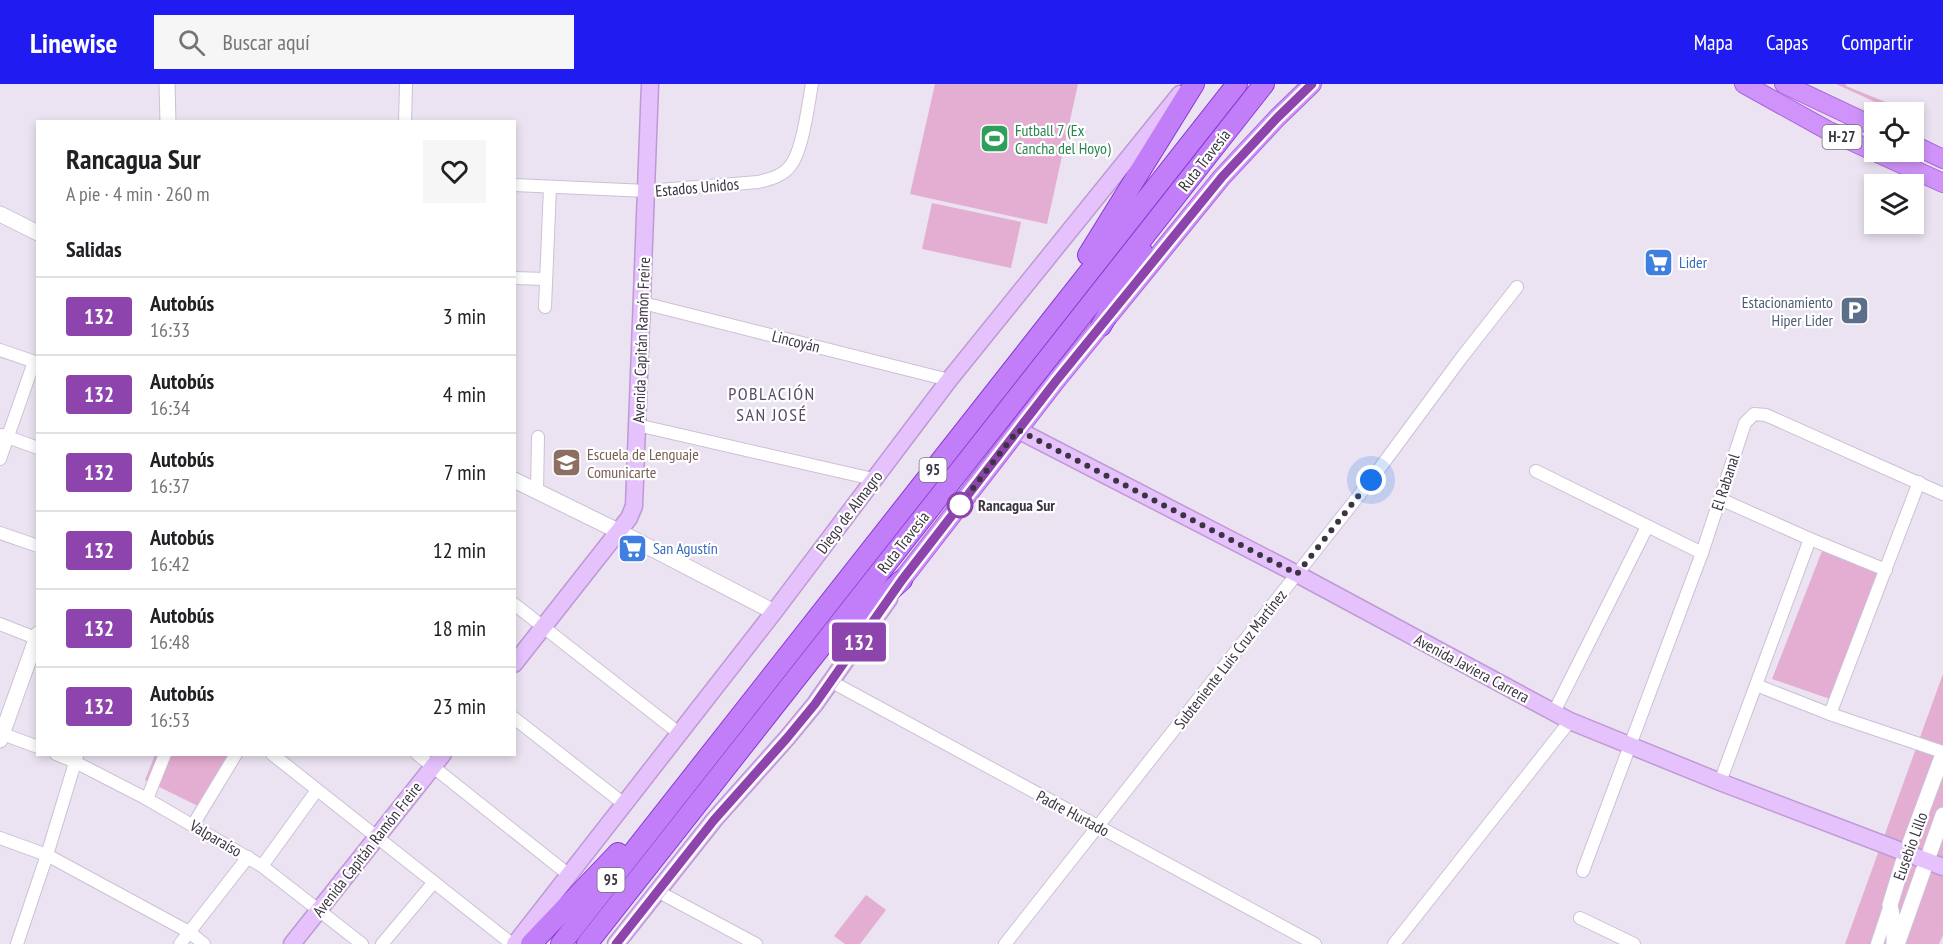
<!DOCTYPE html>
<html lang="es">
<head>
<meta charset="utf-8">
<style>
  :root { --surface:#fff; --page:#f6f6f6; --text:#202124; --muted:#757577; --line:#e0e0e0; --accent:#201bf0 }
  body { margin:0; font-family:"PT Sans Narrow",sans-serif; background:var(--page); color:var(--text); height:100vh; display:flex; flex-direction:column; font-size:22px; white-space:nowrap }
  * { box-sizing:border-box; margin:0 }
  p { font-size:20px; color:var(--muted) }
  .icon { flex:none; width:33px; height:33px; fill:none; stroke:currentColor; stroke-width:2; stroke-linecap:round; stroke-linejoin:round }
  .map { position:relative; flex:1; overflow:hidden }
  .drawer { position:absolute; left:36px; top:36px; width:480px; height:636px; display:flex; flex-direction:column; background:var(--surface); border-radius:0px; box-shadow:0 3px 9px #0003 }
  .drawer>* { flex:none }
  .badge { padding:0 12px; border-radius:4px; font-size:21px; line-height:39px }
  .tools { position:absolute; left:1864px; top:18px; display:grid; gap:12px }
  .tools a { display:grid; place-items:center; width:60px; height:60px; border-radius:0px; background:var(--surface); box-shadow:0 3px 9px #0003; font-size:30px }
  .you { position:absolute; width:30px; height:30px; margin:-15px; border:4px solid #fff; border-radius:50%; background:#1a73e8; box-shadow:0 0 0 9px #1a73e833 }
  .map>.badge { position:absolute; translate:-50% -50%; box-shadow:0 0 0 3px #fff }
  h2 { padding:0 30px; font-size:22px; line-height:54px }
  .round { display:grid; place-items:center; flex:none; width:63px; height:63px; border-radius:0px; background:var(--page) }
  .summary { display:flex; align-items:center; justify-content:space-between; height:102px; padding:0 30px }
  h1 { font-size:28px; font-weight:700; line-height:45px }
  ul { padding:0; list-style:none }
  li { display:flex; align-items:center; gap:18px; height:78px; padding:0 30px; border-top:2px solid var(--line) }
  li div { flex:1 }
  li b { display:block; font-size:22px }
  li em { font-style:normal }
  li .badge { min-width:66px; font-weight:700; text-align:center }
  header { display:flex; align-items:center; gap:36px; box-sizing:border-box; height:84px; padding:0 30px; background:var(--accent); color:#fff }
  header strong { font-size:28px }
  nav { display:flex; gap:33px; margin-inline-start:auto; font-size:21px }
  .search { width:420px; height:54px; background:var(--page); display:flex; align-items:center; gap:15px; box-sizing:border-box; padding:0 21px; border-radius:0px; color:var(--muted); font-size:22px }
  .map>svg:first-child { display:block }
</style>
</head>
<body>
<header>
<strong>Linewise</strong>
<div class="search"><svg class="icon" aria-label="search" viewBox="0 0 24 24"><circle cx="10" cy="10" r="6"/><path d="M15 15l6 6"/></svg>Buscar aquí</div>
<nav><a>Mapa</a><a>Capas</a><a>Compartir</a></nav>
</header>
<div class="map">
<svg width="1943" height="860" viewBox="0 0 1943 860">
  <rect width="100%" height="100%" fill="#ebe3f1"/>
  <!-- green -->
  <g fill="#e4add2">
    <polygon points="935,0 1078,0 1047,140 910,110"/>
    <polygon points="1836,0 1846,0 1846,2 1910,28 1897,28"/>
    <polygon points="932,119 1021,138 1011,184 922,165"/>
    <polygon points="1822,467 1881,488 1833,616 1772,595"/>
    <polygon points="1943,590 1943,851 1939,860 1845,860"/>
    <polygon points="155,671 231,671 200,723 145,696"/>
    <polygon points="866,811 886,826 860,860 845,860 834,852"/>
  </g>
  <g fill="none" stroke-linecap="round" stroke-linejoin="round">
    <defs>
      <g id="minor">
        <polyline points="405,38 406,0"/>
        <path d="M 514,101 L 647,107 L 758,98 C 771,95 783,92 791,81 C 803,65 808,21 812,0"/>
        <polyline points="514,194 546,195"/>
        <polyline points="643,219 949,296"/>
        <polyline points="545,223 550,103"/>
        <polyline points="0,266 38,279"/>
        <polyline points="637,341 873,395"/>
        <polyline points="2,351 38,364"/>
        <polyline points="0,375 34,278"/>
        <polyline points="1536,387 1702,469"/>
        <polyline points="537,408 538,353"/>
        <polyline points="1720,415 1810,455 1886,486"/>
        <polyline points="0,449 38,462"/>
        <polyline points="514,520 680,650"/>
        <polyline points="0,540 38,555"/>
        <polyline points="832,598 1315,860"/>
        <polyline points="1756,601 1830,630 1943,668"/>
        <polyline points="1554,628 1647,443"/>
        <polyline points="1830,630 1919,398"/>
        <polyline points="514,634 624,720"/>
        <polyline points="0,649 38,663"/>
        <polyline points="56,670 75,678 147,715 262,782 362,860"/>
        <polyline points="272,670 512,860"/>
        <polyline points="417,670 569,791"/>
        <polyline points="1720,698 1810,455"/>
        <polyline points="147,715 165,670"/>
        <polyline points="193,741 236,670"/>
        <polyline points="0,754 47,771 189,848 204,860"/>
        <polyline points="262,782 317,706"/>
        <polyline points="1583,787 1702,469 1745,339 1754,330 1766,331 1943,410"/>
        <polyline points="657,807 756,860"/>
        <polyline points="1580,834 1634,860"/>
        <polyline points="17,860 47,771 77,672"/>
        <polyline points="180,860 248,773"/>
        <polyline points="382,860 434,798"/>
        <polyline points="1005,860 1371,396 1462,273 1517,203"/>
        <polyline points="1394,860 1570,637"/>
        <polyline points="1877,860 1890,821"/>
      </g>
      <g id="tertiary">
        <polyline points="167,0 168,38"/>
        <polyline points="0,130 38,149"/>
        <polyline points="514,396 618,447 774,528"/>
        <polyline points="0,656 38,550"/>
        <polyline points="1898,858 1943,731"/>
        <polyline points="1894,860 1894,842 1890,821 1904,775 1943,670"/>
      </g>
      <g id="secondary">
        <polyline points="1018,346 1297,490 1570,637 1720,698 1943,783"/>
        <polyline points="514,580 629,434 634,422 650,0"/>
        <polyline points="292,860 443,670"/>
        <polyline points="515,860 774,528 949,296 1180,10"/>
        <polyline points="616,860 714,736 787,654 815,620 889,515"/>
      </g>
      <g id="primary">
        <polyline points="1744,0 1827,46 1943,99"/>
        <polyline points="1784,0 1875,43"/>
        <polyline points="1914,61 1943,75"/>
        <polyline points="902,496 1056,297 1222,93 1277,34 1312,0"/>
      </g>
      <g id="trunk">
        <polyline points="1088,171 1194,0"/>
        <polyline points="1101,242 1143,169"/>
        <polyline points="843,550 902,496"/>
        <polyline points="531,860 618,769"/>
        <polyline points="561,860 1237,0"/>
        <polyline points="587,860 1264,0"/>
      </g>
    </defs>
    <!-- minor casing -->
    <use href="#minor" stroke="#ccc0d6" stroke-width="14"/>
    <!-- tertiary casing -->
    <use href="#tertiary" stroke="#ccc0d6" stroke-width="17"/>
    <!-- secondary casing -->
    <use href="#secondary" stroke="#be99d5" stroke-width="19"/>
    <!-- primary casing -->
    <use href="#primary" stroke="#aa65dd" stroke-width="20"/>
    <!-- trunk casing -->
    <use href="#trunk" stroke="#8839d5" stroke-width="22"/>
    <!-- minor -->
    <use href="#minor" stroke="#fff" stroke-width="12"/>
    <!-- tertiary -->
    <use href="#tertiary" stroke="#fff" stroke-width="15"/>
    <!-- secondary -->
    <use href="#secondary" stroke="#e6c2fc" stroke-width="16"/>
    <!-- primary -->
    <use href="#primary" stroke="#cf93f9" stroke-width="18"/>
    <!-- trunk -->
    <use href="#trunk" stroke="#c27ef8" stroke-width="20"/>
  </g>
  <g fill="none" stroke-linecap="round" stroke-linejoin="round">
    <defs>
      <polyline id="line" points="616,860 714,736 787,654 815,620 902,496 1056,297 1222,93 1277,34 1312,0"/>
    </defs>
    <!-- line casing -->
    <use href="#line" stroke="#fff" stroke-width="14"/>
    <!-- line -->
    <use href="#line" stroke="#8e44ad" stroke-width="9"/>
    <!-- walk -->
    <polyline stroke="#3b3442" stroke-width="6" stroke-dasharray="0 10.8" points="960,421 1018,346 1297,490 1371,396"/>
  </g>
  <!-- icons -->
  <defs>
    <symbol id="stadium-square" viewBox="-11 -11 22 22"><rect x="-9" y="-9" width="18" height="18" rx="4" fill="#2e9e5b" stroke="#fff"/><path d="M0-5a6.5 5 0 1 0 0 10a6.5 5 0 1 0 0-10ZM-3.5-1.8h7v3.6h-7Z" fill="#fff"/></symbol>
    <symbol id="supermarket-square" viewBox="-11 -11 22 22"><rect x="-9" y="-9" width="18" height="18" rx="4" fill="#3f7fe0" stroke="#fff"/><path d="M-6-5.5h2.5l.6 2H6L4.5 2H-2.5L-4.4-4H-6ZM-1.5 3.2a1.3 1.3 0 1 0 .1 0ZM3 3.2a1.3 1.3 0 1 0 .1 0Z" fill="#fff"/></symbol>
    <symbol id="parking-square" viewBox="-11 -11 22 22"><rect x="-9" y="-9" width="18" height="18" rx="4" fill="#5c6f8a" stroke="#fff"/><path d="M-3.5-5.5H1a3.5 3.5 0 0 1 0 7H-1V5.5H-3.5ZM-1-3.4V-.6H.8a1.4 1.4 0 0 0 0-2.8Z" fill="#fff"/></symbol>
    <symbol id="school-square" viewBox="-11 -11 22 22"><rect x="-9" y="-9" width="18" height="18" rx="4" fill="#8d6e63" stroke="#fff"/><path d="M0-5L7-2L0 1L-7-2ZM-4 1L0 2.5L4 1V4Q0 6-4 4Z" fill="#fff"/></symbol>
  </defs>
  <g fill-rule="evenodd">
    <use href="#stadium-square" x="978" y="38" width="33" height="33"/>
    <use href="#supermarket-square" x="1642" y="162" width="33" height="33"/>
    <use href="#parking-square" x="1838" y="210" width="33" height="33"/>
    <use href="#school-square" x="550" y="362" width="33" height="33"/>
    <use href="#supermarket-square" x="616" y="448" width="33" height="33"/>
  </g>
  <!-- markers -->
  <circle fill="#fff" stroke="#8e44ad" stroke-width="3" cx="960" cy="421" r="12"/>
  <g text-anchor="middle" stroke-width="4.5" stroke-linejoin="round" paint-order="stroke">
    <!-- shield labels -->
    <g fill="#fff" stroke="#76717b" stroke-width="1.5">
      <rect x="1822.5" y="41" width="39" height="24" rx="4.5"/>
      <rect x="919.5" y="374" width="27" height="24" rx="4.5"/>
      <rect x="597.5" y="784" width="27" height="24" rx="4.5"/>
    </g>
    <g font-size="15" font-weight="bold" fill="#3b3442">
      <text x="1842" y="58">H-27</text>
      <text x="933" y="391">95</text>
      <text x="611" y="801">95</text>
    </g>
    <!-- leisure labels -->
    <g font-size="16" fill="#27864d" stroke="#fff" text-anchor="start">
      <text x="1015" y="52">Futball 7 (Ex<tspan x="1015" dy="18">Cancha del Hoyo)</tspan></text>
    </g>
    <!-- street labels -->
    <g font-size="16" fill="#3b3442" stroke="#fff">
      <text transform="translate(1204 76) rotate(-52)" y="6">Ruta Travesía</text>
      <text transform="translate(697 103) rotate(-5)" y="6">Estados Unidos</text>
      <text transform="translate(641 256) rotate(-88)" y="6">Avenida Capitán Ramón Freire</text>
      <text transform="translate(796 257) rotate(14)" y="6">Lincoyán</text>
      <text transform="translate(1725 398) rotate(-72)" y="6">El Rabanal</text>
      <text transform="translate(849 428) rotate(-53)" y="6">Diego de Almagro</text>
      <text transform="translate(903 458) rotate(-52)" y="6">Ruta Travesía</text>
      <text transform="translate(1230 575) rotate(-52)" y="6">Subteniente Luis Cruz Martínez</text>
      <text transform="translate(1472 584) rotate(28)" y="6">Avenida Javiera Carrera</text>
      <text transform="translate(1073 729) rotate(28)" y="6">Padre Hurtado</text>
      <text transform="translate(216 754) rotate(30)" y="6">Valparaíso</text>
      <text transform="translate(1910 762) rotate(-70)" y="6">Eusebio Lillo</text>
      <text transform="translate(367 765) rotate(-52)" y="6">Avenida Capitán Ramón Freire</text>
    </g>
    <!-- shop labels -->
    <g font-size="16" fill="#366cbe" stroke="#fff" text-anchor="start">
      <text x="1679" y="184">Lider</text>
      <text x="653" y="470">San Agustín</text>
    </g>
    <!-- service labels -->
    <g font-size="16" fill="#4e5e75" stroke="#fff" text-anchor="end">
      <text x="1833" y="224">Estacionamiento<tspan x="1833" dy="18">Hiper Lider</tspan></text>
    </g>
    <!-- education labels -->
    <g font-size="16" fill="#785e54" stroke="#fff" text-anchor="start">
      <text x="587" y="376">Escuela de Lenguaje<tspan x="587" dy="18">Comunicarte</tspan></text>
    </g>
    <!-- stop labels -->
    <g font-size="16" font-weight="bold" fill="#3b3442" stroke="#fff" text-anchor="start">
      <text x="978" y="427">Rancagua Sur</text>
    </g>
    <!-- neighbourhood labels -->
    <g font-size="18" letter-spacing="1.5" fill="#574b64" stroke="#fff">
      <text x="772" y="316">POBLACIÓN<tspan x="772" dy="21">SAN JOSÉ</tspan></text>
    </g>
  </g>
</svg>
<div class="tools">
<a><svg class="icon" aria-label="locate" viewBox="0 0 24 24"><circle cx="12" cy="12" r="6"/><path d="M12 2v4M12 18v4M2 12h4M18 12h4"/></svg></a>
<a><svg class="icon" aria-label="layers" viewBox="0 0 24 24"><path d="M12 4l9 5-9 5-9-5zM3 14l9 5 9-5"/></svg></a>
</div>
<div class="you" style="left:1371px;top:396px"></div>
<b class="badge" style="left:859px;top:558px;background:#8e44ad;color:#fff">132</b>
<section class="drawer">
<div class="summary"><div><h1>Rancagua Sur</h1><p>A pie · 4 min · 260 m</p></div><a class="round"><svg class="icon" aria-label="heart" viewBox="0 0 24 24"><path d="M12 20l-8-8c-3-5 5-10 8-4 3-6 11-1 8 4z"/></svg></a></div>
<h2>Salidas</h2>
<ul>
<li><span class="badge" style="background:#8e44ad;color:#fff">132</span><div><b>Autobús</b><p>16:33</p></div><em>3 min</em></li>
<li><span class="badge" style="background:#8e44ad;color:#fff">132</span><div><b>Autobús</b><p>16:34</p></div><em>4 min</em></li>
<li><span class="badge" style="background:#8e44ad;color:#fff">132</span><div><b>Autobús</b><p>16:37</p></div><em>7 min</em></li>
<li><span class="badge" style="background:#8e44ad;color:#fff">132</span><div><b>Autobús</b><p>16:42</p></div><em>12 min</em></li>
<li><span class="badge" style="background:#8e44ad;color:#fff">132</span><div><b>Autobús</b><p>16:48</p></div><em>18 min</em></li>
<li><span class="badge" style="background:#8e44ad;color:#fff">132</span><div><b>Autobús</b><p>16:53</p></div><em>23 min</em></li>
</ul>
</section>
</div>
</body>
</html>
